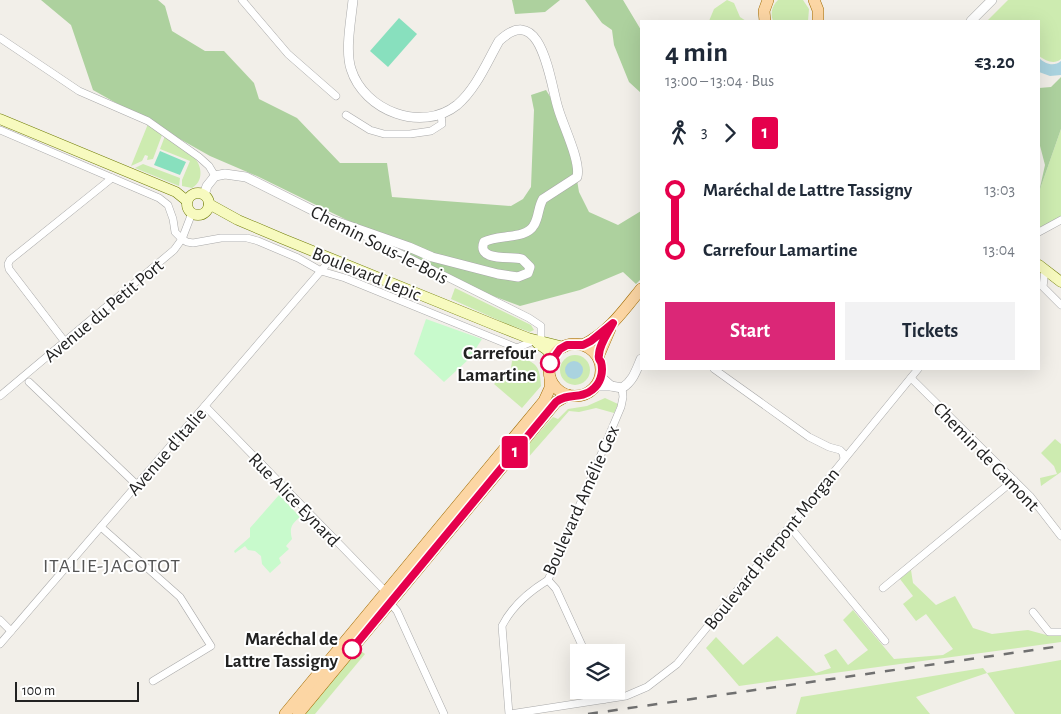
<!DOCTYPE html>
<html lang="en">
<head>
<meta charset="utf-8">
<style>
  :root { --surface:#fff; --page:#f2f2f3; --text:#1f2937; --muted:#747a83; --accent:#db2777 }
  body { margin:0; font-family:"Alegreya Sans",sans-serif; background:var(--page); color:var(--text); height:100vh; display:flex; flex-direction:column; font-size:19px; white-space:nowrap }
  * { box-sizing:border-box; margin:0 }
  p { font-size:16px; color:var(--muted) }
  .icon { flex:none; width:28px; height:28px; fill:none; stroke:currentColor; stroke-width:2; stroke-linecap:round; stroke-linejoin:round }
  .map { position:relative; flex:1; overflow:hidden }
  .details { position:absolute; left:640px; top:20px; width:400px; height:350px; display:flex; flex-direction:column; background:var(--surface); border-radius:0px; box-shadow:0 5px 20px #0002 }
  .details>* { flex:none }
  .badge { padding:0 10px; border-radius:4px; font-size:18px; line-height:32px }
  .controls { position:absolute; left:570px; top:644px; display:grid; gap:10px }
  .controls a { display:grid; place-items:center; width:55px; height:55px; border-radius:0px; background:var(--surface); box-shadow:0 5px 20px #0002; font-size:25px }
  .scale { position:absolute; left:15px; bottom:12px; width:124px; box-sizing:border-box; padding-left:5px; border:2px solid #222; border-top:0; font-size:14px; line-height:18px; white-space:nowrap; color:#222; -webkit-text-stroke:4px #fff; paint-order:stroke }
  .map>.badge { position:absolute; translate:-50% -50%; box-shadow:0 0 0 2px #fff }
  .legs { display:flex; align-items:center; gap:8px; height:55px; padding:0 25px; font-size:16px }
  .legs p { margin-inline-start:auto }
  .head { display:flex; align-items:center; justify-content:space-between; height:85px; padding:0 25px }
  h1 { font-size:28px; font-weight:600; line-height:38px }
  .button { display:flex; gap:10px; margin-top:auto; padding:10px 25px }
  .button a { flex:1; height:58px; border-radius:0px; background:var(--accent); color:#fff; font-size:20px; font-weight:600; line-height:58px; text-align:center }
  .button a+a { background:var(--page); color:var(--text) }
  ul { padding:0 25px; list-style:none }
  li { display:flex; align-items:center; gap:18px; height:60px; font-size:19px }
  li i { display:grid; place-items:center; width:8px; height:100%; margin:0 6px; background:currentColor }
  li i::after { content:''; width:12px; height:12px; margin:-6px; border:4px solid; border-radius:50%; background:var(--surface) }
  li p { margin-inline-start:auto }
  li:first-child i { background:linear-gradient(#0000 50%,currentColor 0) }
  li:last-child i { background:linear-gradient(currentColor 50%,#0000 0) }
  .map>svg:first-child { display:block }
</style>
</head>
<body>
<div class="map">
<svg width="1061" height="714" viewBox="0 0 1061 714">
  <rect width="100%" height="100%" fill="#f2efe9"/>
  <!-- grass -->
  <g fill="#cdebb0">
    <polygon points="727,0 734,3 740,17 746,21 709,21 714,9"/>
    <path d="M 778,0 L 803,0 L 809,9 L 808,21 L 773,21 C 770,13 772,6 778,0 Z"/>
    <path d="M 1008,0 L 1061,0 L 1061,59 C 1054,65 1046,61 1039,56 L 1039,21 L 987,21 Z"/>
    <polygon points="148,124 162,135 153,159 147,160 148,156 145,155 142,161 131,166"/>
    <polygon points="1061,129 1061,216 1039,229 1039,192"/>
    <path d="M 165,136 C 174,143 187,149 194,157 C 203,167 203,182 192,188 L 182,186 L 182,180 L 190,161 L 160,149 Z"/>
    <polygon points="143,164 180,178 179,186 135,168"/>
    <polygon points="455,288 531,325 534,330 530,332 507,324 451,299"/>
    <path d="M 513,354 C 533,363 540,361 541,386 L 522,408 L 494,384 L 511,368 Z"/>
    <circle cx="575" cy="370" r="15"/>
    <polygon points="605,398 618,404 614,413 596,408 579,412 569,411 519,468 512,463 553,417 558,419 568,409 587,406"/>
    <polygon points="1055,439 1061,444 1061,472 1041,486 1040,478 1057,474 1054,466 1041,453"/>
    <polygon points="911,570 913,583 936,605 955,596 973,628 992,634 1028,630 1050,636 1061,636 1061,642 739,686 706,648 716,637 743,665 777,636 816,673 831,668 824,655 836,649 848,665 868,650 843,620 853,610 894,659 943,655 953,649 926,614 916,621 903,604 913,596 900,579"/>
    <polygon points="358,649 365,654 315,714 304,714"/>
    <polygon points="1061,660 1061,714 1015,714 987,673 916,697 930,714 796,714 801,697 983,668 987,673"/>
  </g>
  <!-- forest -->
  <g fill="#add19e">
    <polygon points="41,0 158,0 165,6 172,31 205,51 224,51 254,83 259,99 297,118 340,163 387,163 392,197 511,206 523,199 531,187 534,110 531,95 546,90 559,111 573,156 579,192 589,212 618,225 641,211 641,279 636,284 623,272 580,290 520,306 482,292 436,271 395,245 357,225 259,177 210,156 93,90 71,25"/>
    <polygon points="512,0 560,0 545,12 515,14"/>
    <polygon points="585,0 623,0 641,30 641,93 629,82 614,45 612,30 602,23"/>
    <polygon points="1061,77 1061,129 1039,192 1045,165 1039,142 1039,88 1051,87"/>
  </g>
  <!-- park -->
  <g fill="#c8facc">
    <polygon points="426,319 482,339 469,359 444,382 414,354"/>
    <path d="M 279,495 L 300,517 C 292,524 289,527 292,539 L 286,546 L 289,549 L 279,558 L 281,563 L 270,573 L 262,564 L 261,556 L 255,551 L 248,550 L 245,546 L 235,553 L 234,551 L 250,537 L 250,528 Z"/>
  </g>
  <!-- pitch -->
  <g fill="#88e0be">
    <polygon points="399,18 417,34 388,67 370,51"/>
    <polygon points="160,151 186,162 180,175 154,165"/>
  </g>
  <!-- water -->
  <g fill="#aad3df">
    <path d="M 1039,58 C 1045,64 1054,67 1061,61 L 1061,75 L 1050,76 L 1039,72 Z"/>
    <circle cx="574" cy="370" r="9"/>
  </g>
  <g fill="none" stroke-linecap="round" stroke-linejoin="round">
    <defs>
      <g id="minor">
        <polyline points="242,0 288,54 336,96"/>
        <polyline points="0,38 79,91 148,121 199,157 209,166 215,176"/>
        <polyline points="346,115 370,130 384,134 410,134 431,131 442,124 441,114"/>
        <polyline points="0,130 159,198 168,205 173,219 175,232 182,239 187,242 193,243 221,238 247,238 258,241 298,258 321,271 345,278 517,348 533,341"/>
        <polyline points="357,232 529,318 541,326 541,342"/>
        <polyline points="1039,232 1061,220"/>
        <polyline points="1045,270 1043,287 1061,305"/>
        <polyline points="65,342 9,269 8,264 10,260 112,178"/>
        <polyline points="714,369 809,437 829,447 840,450 843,453 844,459"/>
        <polyline points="911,378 1030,496 1061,536"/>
        <polyline points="29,382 137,485"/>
        <polyline points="0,396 174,250 182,239 192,213"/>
        <polyline points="205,406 386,592"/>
        <polyline points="101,527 180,597 211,646 153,681"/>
        <polyline points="790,527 885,641"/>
        <polyline points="548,580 556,589 585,652"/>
        <polyline points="883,588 1014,480"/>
        <polyline points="390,603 397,611 444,714"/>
        <polyline points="1033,612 1049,632 1061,632"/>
        <polyline points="0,620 11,631"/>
        <polyline points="0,644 332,258"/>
        <polyline points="601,690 605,699"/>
        <path d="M 509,714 L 502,626 C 512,606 530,591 548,580 L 621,407 L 623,397 L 622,388"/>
        <polyline points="510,714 626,696 647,687 677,664 918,369"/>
      </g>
      <g id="tertiary">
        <polyline points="971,21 992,0"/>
        <path d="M 204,195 L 207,186 L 215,176 L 225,174 L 246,177 L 332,220 L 409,247 L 432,257 L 498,274 L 518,277 L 528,273 L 530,267 L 522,259 C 512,256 476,262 484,242 C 498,234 526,240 534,225 C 539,217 538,207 543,199 L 577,177 C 581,161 563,126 558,108 C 550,83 542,0 499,41 C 487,62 476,89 457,105 C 422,133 364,111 351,69 C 345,50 351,20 353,0"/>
        <polyline points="601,377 611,386"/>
        <path d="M 596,386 L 611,386 L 622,388 C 633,381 636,371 641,359"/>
      </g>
      <g id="secondary">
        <polyline points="0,119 176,192 187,201"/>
        <circle cx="198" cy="204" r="11"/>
        <polyline points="209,204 238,220 283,239 495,325 528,338 564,347"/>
        <polyline points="1039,265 1061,282"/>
        <polyline points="537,343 547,350 552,358"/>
      </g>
      <g id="primary">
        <polyline points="814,0 818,10 818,21"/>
        <polyline points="765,21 764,11 768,0"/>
        <circle cx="575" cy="370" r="26"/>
        <path d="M 583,345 C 608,333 624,310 641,289"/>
        <polyline points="598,357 610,329"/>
        <polyline points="285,714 544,401 550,388 550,378"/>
        <polyline points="298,714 556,402 568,395"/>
      </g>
    </defs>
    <!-- minor casing -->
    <use href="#minor" stroke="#a9a9a9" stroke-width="8"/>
    <!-- tertiary casing -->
    <use href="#tertiary" stroke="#a9a9a9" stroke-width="10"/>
    <!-- secondary casing -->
    <use href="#secondary" stroke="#707d05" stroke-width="11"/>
    <!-- primary casing -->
    <use href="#primary" stroke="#a06b00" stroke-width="12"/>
    <!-- minor -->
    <use href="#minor" stroke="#fff" stroke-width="7"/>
    <!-- tertiary -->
    <use href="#tertiary" stroke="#fff" stroke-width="9"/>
    <!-- secondary -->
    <use href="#secondary" stroke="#f7fabf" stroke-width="10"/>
    <!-- primary -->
    <use href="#primary" stroke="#fcd6a4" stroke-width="11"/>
    <!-- rail -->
    <polyline stroke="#707070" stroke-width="2.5" stroke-dasharray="10 10" stroke-linecap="butt" points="588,714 1061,646"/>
  </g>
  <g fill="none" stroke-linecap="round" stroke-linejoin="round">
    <defs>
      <path id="line-1" d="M 352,649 L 556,402 C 568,392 580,400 592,390 C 600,384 604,373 601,362 C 599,359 598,359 599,355 C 599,345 608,333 613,323 L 591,341 L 583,345 L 567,345 L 560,349 L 550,363"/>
    </defs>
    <!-- line-1 casing -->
    <use href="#line-1" stroke="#fff" stroke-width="11"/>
    <!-- line-1 -->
    <use href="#line-1" stroke="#e5004c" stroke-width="8"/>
  </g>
  <!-- markers -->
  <g fill="#fff" stroke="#e5004c" stroke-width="2.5">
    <circle cx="550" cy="363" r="9"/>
    <circle cx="352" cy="649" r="9"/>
  </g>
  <g text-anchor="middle" stroke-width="4" stroke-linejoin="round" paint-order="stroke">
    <!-- street labels -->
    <g font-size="19" fill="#222" stroke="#fff">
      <text transform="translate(380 244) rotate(27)" y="7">Chemin Sous-le-Bois</text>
      <text transform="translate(367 273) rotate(22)" y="7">Boulevard Lepic</text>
      <text transform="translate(103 310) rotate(-40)" y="7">Avenue du Petit Port</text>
      <text transform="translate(166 451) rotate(-49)" y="7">Avenue d'Italie</text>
      <text transform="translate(987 456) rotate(46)" y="7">Chemin de Gamont</text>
      <text transform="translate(295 499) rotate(46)" y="7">Rue Alice Eynard</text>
      <text transform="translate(580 500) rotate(-66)" y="7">Boulevard Amélie Gex</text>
      <text transform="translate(771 548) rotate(-51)" y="7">Boulevard Pierpont Morgan</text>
    </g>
    <!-- stop labels -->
    <g font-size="19" font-weight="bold" fill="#222" stroke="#fff" text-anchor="end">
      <text x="536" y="359">Carrefour<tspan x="536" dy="22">Lamartine</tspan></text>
      <text x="338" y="645">Maréchal de<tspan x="338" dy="22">Lattre Tassigny</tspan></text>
    </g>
    <!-- neighbourhood labels -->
    <g font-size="20" letter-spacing="1" fill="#555" stroke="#fff">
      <text x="112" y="572">ITALIE-JACOTOT</text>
    </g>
  </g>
</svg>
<div class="controls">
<a><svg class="icon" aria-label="layers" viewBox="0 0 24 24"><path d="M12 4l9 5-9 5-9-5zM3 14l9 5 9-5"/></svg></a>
</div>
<div class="scale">100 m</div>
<b class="badge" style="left:515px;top:452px;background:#e5004c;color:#fff">1</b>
<section class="details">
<div class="head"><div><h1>4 min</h1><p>13:00 – 13:04 · Bus</p></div><b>€3.20</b></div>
<div class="legs"><svg class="icon" aria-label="walk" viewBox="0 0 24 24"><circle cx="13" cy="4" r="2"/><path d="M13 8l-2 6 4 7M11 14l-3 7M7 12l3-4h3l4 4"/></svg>3<svg class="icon" aria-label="forward" viewBox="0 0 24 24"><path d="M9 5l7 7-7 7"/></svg><b class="badge" style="background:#e5004c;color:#fff">1</b></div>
<ul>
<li><i style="color:#e5004c"></i><b>Maréchal de Lattre Tassigny</b><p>13:03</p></li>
<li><i style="color:#e5004c"></i><b>Carrefour Lamartine</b><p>13:04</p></li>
</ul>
<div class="button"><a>Start</a><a>Tickets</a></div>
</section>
</div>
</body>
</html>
